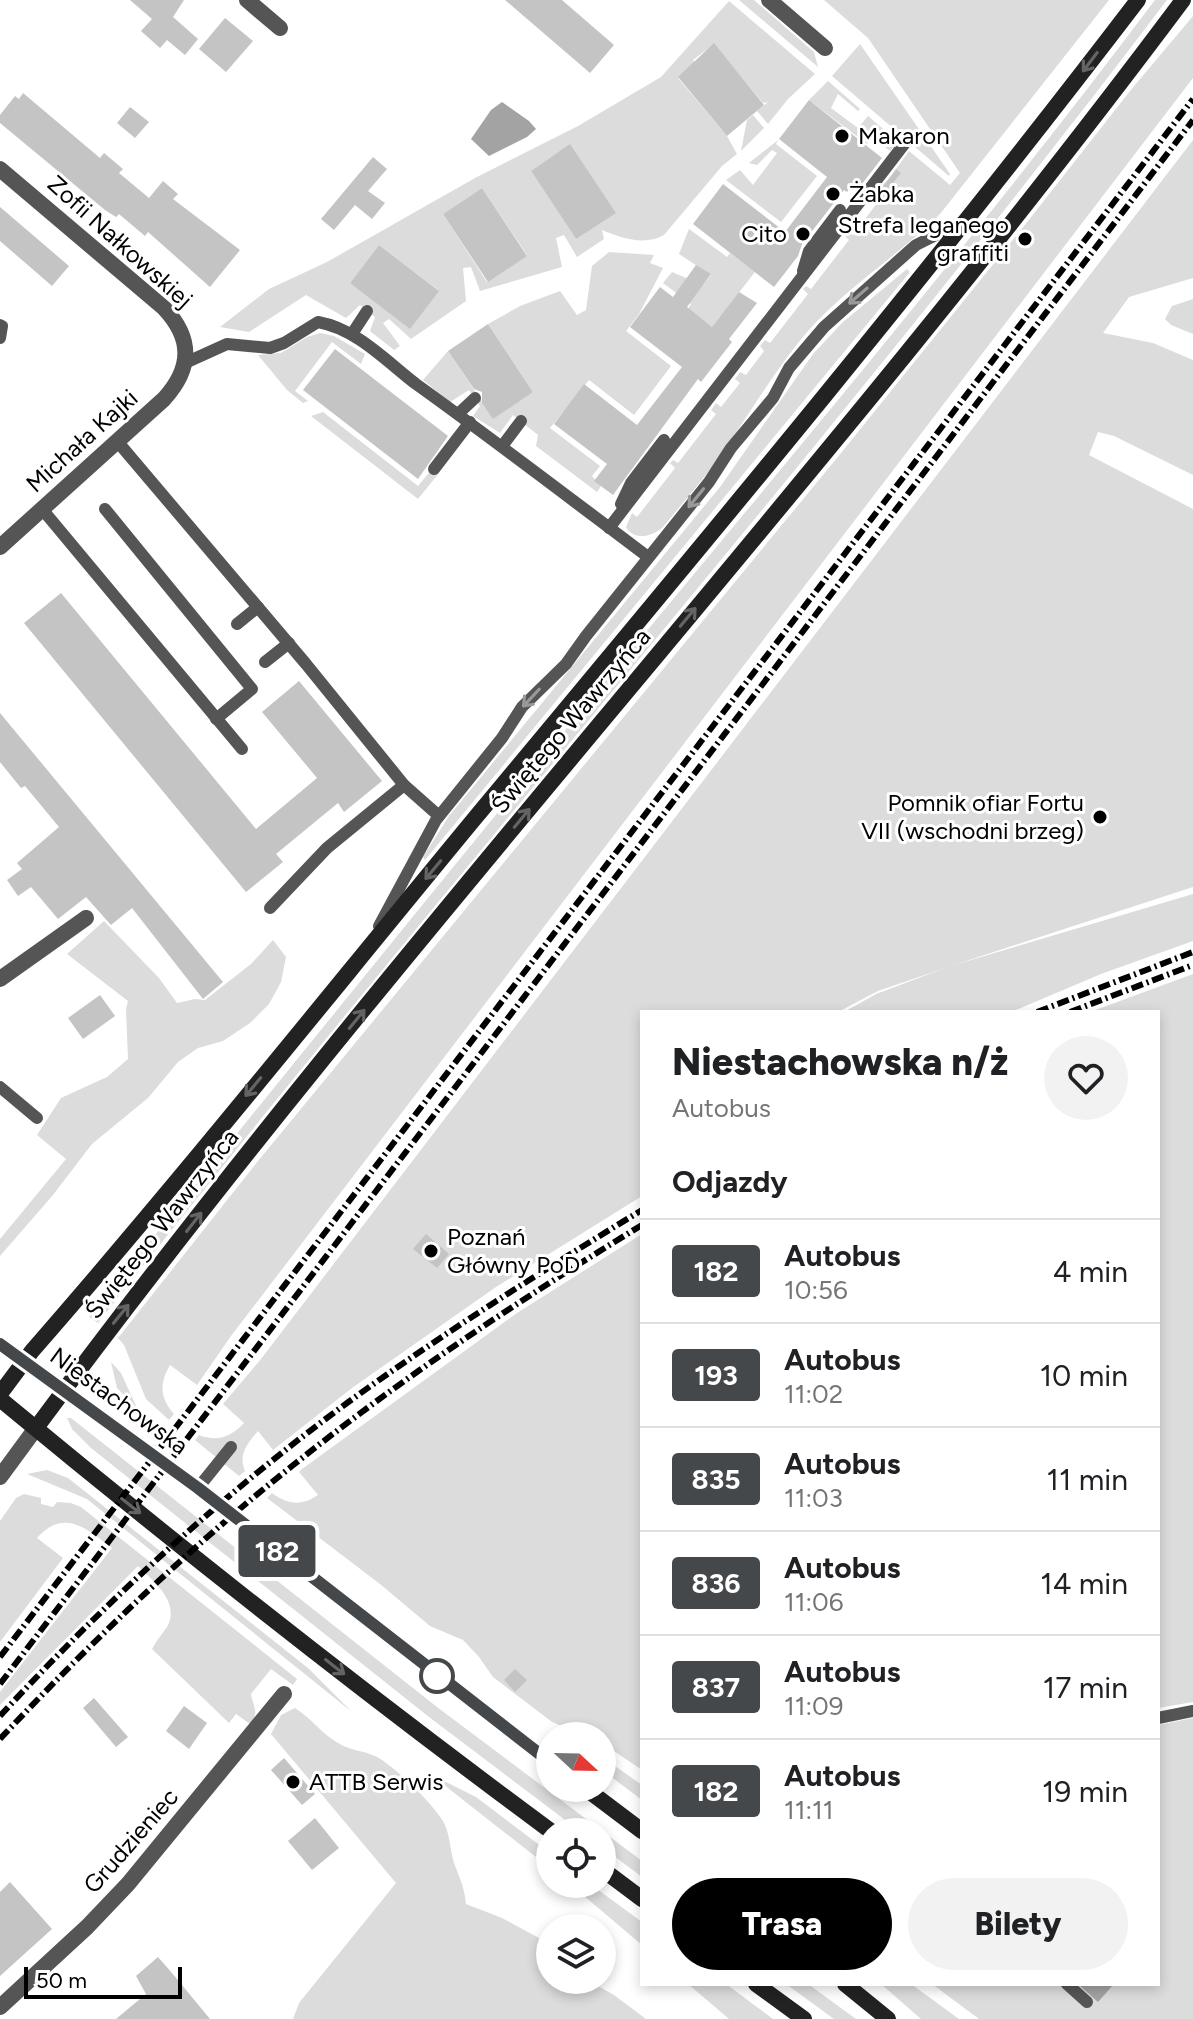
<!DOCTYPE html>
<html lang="pl">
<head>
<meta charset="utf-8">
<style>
  :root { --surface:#fff; --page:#f2f2f2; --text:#202124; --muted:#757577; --line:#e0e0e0; --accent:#000 }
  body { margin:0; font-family:Figtree,sans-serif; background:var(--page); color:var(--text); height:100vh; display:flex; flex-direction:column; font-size:30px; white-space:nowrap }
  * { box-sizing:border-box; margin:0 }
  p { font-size:26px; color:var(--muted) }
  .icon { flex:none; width:44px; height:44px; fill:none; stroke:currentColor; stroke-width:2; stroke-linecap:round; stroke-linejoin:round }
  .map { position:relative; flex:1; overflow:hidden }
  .drawer { position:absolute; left:640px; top:1010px; width:520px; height:976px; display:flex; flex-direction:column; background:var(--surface); border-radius:0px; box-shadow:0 4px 12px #0003 }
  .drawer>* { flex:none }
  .badge { padding:0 16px; border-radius:6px; font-size:28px; line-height:52px }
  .needle { width:52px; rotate:112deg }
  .fabs { position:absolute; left:536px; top:1722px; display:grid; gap:16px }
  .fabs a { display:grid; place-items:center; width:80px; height:80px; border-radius:50%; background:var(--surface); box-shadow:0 4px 12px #0003; font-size:40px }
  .scale { position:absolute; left:24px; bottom:20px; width:158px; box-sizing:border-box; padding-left:8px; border:4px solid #000; border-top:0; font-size:22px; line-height:28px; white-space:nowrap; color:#000; -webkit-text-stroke:6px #fff; paint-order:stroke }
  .map>.badge { position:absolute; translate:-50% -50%; box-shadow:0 0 0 4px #fff }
  h2 { padding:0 32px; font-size:30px; line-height:72px }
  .round { display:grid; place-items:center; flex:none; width:84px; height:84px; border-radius:42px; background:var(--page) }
  .summary { display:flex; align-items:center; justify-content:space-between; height:136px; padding:0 32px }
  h1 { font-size:38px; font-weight:800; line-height:60px }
  .action { display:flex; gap:16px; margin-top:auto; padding:16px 32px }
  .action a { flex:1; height:92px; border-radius:48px; background:var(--accent); color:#fff; font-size:32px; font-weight:800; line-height:92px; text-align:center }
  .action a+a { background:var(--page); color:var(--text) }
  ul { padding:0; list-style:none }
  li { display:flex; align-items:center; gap:24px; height:104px; padding:0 32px; border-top:2px solid var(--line) }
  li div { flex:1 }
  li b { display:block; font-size:30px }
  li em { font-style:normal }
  li .badge { min-width:88px; font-weight:700; text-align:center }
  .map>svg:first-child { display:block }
</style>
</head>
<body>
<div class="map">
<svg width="1193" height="2019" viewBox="0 0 1193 2019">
  <rect width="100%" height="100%" fill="#fff"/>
  <!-- green -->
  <g fill="#dcdcdc" fill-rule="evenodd">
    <polygon points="739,0 754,0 814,52 818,67"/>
    <path d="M 824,0 L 1109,0 L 940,214 C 899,255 847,287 808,331 C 777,367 754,407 727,446 C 708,474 685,500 663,527 C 652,537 634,541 626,527 L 632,513 L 637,517 L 675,468 L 670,463 L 673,460 L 678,463 L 716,414 L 711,410 L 716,403 L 721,407 L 740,383 L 735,379 L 740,372 L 746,375 L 764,351 L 760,346 L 765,340 L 770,343 L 808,294 L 803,289 L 806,286 L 811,289 L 849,240 L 845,236 L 847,232 L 853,235 L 887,190 L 882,186 L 890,177 L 894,180 L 900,173 L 896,169 L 909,151 L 950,185 L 960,173 L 868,38 Z"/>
    <path d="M 1155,0 L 1167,0 C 827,449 448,877 98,1323 L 89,1317 C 267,1096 446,875 626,656 C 805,440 986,225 1155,0 Z"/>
    <path d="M 729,1 L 815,74 L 788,99 L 768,124 L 757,111 L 768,102 L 763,103 L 714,44 L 693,60 L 695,63 L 678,78 L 727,136 L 737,154 L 722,166 L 664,235 C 645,246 621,238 602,230 L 604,239 L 577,257 L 564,235 L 556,238 L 562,267 L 480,291 L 471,267 L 463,268 L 466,301 L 411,339 L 389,319 L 383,323 L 400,346 L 394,350 L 370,331 L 375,317 L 360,305 L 346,318 L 306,295 L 249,332 L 220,327 L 269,289 L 327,262 L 475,178 L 578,126 L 661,77 ZM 570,145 L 615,212 L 576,239 L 531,171 ZM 482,188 L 527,255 L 487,282 L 443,214 ZM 379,245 L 438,290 L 438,291 L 350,283 Z"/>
    <path d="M 1193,16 L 1193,78 L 231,1336 L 197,1385 L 170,1365 C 159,1384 160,1398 174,1414 L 169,1420 L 146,1399 L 124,1345 L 118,1338 L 258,1161 L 837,458 L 1028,221 L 1130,91 Z"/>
    <polygon points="860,44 950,174 949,176 832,76"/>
    <polygon points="828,81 860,109 858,111 838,94 831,108 858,128 868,116 897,141 890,151 872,137 867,144 809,100"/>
    <polygon points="753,115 764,128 741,151 747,120"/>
    <polygon points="778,140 776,144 817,176 781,222 726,180 740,170 753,185 777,153 772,150 757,165 749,163"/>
    <path d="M 1193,140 L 1193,278 L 1129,297 L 1103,333 L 1153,343 L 1193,360 L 1193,475 L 1114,436 L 1098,432 L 1089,455 L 1193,509 L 1193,887 L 954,965 L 1193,894 L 1193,941 L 1101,974 L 1011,1012 L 844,1012 L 876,994 L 945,968 L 878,991 L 838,1012 L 642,1012 L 642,1196 L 496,1287 L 352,1388 L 273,1450 L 258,1431 C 247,1444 238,1455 245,1471 L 239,1476 L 195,1440 L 199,1435 C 217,1442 231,1437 244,1423 L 223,1404 L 261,1359 Z"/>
    <polygon points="689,229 727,257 730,253 755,272 712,327 688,309 691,304 663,283 672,272 703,285 711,275 679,254"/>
    <polygon points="609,252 654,255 650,263 663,268 639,314 626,331 671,366 634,415 589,380 550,428 600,466 592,476 601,486 597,492 536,446 538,435 513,415 500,433 473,416 480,406 469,390 450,402 423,380 448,351 493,418 533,392 488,324 520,306 560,291 577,315 586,310 592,266"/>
    <polygon points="907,269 910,272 425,860 423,857 449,816 720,487 813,354 843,322"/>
    <polygon points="1193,299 1193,334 1171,325 1165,319 1172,306"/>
    <polygon points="320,333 334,336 365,354 361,364 332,342 295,391 308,401 303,403 287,390 258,355 281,353 307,337"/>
    <polygon points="323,412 418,486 433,468 439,473 418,499 311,416"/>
    <polygon points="104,921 159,978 177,1003 195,999 205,1000 251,964 273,940 286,957 281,982 269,1004 250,1023 223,1041 198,1048 178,1062 148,1098 92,1144 53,1195 0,1256 0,1239 66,1159 37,1135 61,1098 107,1077 128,1059 126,1009 128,1001 67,954"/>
    <polygon points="1193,974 1193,1702 1158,1708 1158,1012 1090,1012"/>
    <path d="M 642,1234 L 642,1770 L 602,1743 L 602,1736 L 585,1736 L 552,1722 L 493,1677 L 479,1657 L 463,1640 L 430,1626 L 380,1584 L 267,1498 L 272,1493 C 288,1505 302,1506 318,1495 L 299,1472 L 302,1469 L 517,1313 Z"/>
    <polygon points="111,1362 121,1373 137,1408 117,1388"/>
    <polygon points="67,1418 71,1418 437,1707 642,1861 642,1877 602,1847 602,1832 581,1832 429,1717 91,1448 72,1429"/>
    <polygon points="47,1470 68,1478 308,1668 352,1712 87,1499 27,1474"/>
    <path d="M 24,1494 L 41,1498 L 41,1504 L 53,1507 L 57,1502 L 71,1503 L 81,1507 L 297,1679 L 293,1685 L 271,1669 L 251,1694 C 253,1707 260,1712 250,1724 L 236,1714 L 229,1723 L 152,1649 C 156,1641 162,1634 167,1627 C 181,1602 153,1581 138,1566 L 0,1705 L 0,1692 L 112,1548 C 86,1528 64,1508 37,1538 L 63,1558 L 0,1642 L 0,1521 L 16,1498 Z"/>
    <path d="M 295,1708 C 311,1718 321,1733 338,1743 C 352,1752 368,1750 382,1760 C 402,1774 430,1801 443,1821 C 450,1833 450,1850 454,1863 C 460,1879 464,1886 466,1904 L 502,1918 L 550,1944 L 550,1980 L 587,1980 L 614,1995 L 646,2019 L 293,2019 L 299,2003 L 396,1883 L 271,1734 L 281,1715 Z"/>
    <polygon points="1193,1718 1193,2019 979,2019 932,1984 1158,1984 1158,1725"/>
    <polygon points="602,1757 642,1785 642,1800 602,1770"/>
    <polygon points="430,1774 476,1797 550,1853 550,1868"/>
    <polygon points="570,1884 590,1884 642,1922 642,1945"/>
    <polygon points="688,1984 726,1984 773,2019 729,2019"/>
    <polygon points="786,1984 808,1984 856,2019 834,2019"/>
    <polygon points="881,1984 911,1984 959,2019 921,2019"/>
  </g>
  <!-- water -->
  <g fill="#a3a3a3">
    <polygon points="502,102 529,121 536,129 527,137 489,156 471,139 491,110"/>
    <polygon points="1078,1984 1114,1984 1098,2002"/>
  </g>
  <!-- building -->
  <g fill="#c4c4c4">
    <polygon points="130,0 184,0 173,17 198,39 185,55 167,40 160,48 141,31 152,19"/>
    <polygon points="505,0 562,0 614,45 590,73"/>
    <polygon points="225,18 253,41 226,72 199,49"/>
    <polygon points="714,43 764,105 727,136 678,77"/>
    <polygon points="23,93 100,158 104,153 123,169 119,173 149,198 163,181 178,194 173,199 240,250 210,287 148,232 145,236 119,214 116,217 105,210 0,123 0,115 15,96 19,99"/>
    <polygon points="809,100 882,158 862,184 857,180 847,192 844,190 802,244 798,256 774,287 693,224 723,184 785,232 827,177 779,139"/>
    <polygon points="130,107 149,122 135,138 117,123"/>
    <polygon points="570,144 616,213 576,239 531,171"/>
    <polygon points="373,157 387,169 368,191 385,203 372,219 355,205 334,230 321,219"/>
    <polygon points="896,169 901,173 881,198 877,195"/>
    <polygon points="482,188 527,256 488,282 443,214"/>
    <polygon points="0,207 69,266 52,286 0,241"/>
    <polygon points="379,245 439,291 410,329 350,283"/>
    <polygon points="696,265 711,274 687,307 712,327 739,292 757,303 729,339 732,342 701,382 698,379 613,495 594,481 607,464 554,424 584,384 637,425 682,367 630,327 660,287 673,297"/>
    <polygon points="488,324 533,392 493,419 482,403 482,392 474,389 448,351"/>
    <polygon points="335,349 448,436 418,479 303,390"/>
    <polygon points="61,593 256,829 317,778 262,712 299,681 382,781 344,812 338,803 276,854 283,862 246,892 24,623"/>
    <polygon points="0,713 223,982 203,999 132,908 111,925 86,897 58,919 31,887 18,896 7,880 22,869 17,863 59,827 25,786 21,788 0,762"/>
    <polygon points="100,995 115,1016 83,1039 68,1018"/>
    <polygon points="426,1234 449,1254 437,1268 413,1249"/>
    <polygon points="515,1669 527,1680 515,1692 504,1680"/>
    <polygon points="94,1698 128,1737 116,1747 83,1708"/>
    <polygon points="184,1706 207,1723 189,1749 166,1731"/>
    <polygon points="284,1758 315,1794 302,1805 271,1770"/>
    <polygon points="315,1818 339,1848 312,1870 288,1841"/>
    <polygon points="10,1882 52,1929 0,1976 0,1892"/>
    <polygon points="158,1957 172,1973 210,2019 116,2019 146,1994 136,1976"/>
  </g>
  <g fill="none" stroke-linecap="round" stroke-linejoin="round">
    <!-- lane -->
    <g stroke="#555" stroke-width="12">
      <polyline points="803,271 809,251 840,210"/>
      <polyline points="0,325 2,326 0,338"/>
      <polyline points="352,334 367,311"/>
      <path d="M 185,363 L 227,344 L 270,348 L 284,343 L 318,322 C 357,329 386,361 416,384 C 494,440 571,499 648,557"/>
      <polyline points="458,414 475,398"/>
      <polyline points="117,441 306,664 404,785 439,816"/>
      <polyline points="503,445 521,421"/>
      <polyline points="434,469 470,422"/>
      <polyline points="621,504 631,483 664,440"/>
      <polyline points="42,509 242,749"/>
      <polyline points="105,509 252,689 216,719"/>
      <polyline points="609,528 905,143"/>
      <polyline points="237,624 258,607"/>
      <polyline points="265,662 289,643"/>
      <polyline points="270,908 327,848 404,785"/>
      <polyline points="379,926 436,820 502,738 522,707 566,664 586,636 709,482 731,448 773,398 789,368 824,327 916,245 964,221"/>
      <polyline points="0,1087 37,1118"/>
      <polyline points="198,1488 231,1447"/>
      <polyline points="1158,1718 1193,1711"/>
      <polyline points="1067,1984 1087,2002"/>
    </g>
    <!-- street -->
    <g stroke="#555" stroke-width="16">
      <polyline points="247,0 280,28"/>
      <polyline points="769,0 825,48"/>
      <path d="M 0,169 L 164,308 C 193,339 192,368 164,399 L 0,547"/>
      <polyline points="0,979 86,918"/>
      <polyline points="0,1477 36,1428"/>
      <polyline points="0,2007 87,1927 128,1884 284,1694"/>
    </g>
    <!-- secondary -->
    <g stroke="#222" stroke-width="16">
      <polyline points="0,1344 198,1488 550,1762"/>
      <path d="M 0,1394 L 32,1351 C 184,1177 328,996 475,818 C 700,548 925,279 1138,0"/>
      <path d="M 0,1399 C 180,1548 364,1693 552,1832"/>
      <path d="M 36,1428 C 399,937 818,489 1183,0"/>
      <polyline points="585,1788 642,1831"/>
      <polyline points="602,1869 642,1899"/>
      <polyline points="756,1984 804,2019"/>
      <polyline points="845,1984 888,2019"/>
    </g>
    <!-- rail -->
    <g stroke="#000" stroke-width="6" stroke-dasharray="12 4 2 4" stroke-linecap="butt">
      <polyline points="1037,1012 1193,952"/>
      <polyline points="1070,1012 1193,965"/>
      <polyline points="0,1657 1193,99"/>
      <polyline points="0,1684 1193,120"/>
      <path d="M 0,1716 C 105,1602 222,1495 347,1403 C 442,1334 542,1271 642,1210"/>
      <path d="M 0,1739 C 91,1642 188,1549 292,1466 C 403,1377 521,1299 642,1225"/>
    </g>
  </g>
  <!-- one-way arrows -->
  <defs><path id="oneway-shaft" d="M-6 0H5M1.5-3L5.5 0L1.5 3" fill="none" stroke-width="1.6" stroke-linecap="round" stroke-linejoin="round" transform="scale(2)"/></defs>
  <g stroke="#646464">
    <use href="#oneway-shaft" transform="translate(1090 62) rotate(127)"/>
    <use href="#oneway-shaft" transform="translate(688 617) rotate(-50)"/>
    <use href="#oneway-shaft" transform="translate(522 818) rotate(-50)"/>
    <use href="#oneway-shaft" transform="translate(433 870) rotate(130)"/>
    <use href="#oneway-shaft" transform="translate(357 1019) rotate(-51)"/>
    <use href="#oneway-shaft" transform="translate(253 1087) rotate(130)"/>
    <use href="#oneway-shaft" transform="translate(194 1222) rotate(-52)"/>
    <use href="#oneway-shaft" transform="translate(121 1314) rotate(-51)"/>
    <use href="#oneway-shaft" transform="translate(131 1506) rotate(38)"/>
    <use href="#oneway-shaft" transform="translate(335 1667) rotate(38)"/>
  </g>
  <g stroke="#999">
    <use href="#oneway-shaft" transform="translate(858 296) rotate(139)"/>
    <use href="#oneway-shaft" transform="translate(696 498) rotate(129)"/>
    <use href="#oneway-shaft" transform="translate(531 698) rotate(133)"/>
  </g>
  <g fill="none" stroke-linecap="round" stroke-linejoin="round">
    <defs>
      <polyline id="line" points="0,1344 198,1488 550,1762"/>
    </defs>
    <!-- line casing -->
    <use href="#line" stroke="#fff" stroke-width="18"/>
    <!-- line -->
    <use href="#line" stroke="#45484a" stroke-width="12"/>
  </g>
  <!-- markers -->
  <g fill="#000" stroke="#fff" stroke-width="3">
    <circle cx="842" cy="136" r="8"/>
    <circle cx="833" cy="194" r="8"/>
    <circle cx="803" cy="234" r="8"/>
    <circle cx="1025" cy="239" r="8"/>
    <circle cx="1100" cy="817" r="8"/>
    <circle cx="431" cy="1251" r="8"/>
    <circle cx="293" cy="1782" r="8"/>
  </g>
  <circle fill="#fff" stroke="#45484a" stroke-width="4" cx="437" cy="1676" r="16"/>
  <g text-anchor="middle" stroke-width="6" stroke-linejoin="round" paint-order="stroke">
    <!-- poi labels -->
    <g font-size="24" fill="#000" stroke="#fff" text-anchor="start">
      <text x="858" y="144">Makaron</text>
      <text x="849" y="202">Żabka</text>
      <text x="1009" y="233" text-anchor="end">Strefa leganego<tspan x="1009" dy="28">graffiti</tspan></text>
      <text x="787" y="242" text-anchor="end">Cito</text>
      <text x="1084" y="811" text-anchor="end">Pomnik ofiar Fortu<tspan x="1084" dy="28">VII (wschodni brzeg)</tspan></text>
      <text x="447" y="1245">Poznań<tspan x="447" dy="28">Główny PoD</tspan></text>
      <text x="309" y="1790">ATTB Serwis</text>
    </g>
    <!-- street labels -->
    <g font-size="24" fill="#000" stroke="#fff">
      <text transform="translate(120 242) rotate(42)" y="8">Zofii Nałkowskiej</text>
      <text transform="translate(82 441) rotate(-42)" y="8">Michała Kajki</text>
      <text transform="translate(571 721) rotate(-50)" y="8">Świętego Wawrzyńca</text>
      <text transform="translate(162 1224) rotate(-52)" y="8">Świętego Wawrzyńca</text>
      <text transform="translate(119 1401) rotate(36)" y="8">Niestachowska</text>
      <text transform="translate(131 1841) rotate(-49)" y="8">Grudzieniec</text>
    </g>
  </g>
</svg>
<div class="fabs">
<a><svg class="needle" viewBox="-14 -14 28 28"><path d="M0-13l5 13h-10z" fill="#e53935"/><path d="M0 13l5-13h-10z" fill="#757577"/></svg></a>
<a><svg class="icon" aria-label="locate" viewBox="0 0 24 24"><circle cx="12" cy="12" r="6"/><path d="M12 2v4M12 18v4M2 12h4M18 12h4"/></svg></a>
<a><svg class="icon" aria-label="layers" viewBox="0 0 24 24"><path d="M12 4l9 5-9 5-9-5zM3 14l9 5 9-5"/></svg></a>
</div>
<div class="scale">50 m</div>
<b class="badge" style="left:277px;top:1551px;background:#45484a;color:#fff">182</b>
<section class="drawer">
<div class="summary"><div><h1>Niestachowska n/ż</h1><p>Autobus</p></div><a class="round"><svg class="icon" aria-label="heart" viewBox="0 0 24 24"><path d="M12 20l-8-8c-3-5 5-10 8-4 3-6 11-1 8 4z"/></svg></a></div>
<h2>Odjazdy</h2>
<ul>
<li><span class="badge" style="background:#45484a;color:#fff">182</span><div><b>Autobus</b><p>10:56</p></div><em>4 min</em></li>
<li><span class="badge" style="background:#45484a;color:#fff">193</span><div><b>Autobus</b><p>11:02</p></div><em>10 min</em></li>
<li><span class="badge" style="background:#45484a;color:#fff">835</span><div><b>Autobus</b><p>11:03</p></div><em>11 min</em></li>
<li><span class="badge" style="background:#45484a;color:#fff">836</span><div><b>Autobus</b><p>11:06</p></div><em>14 min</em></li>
<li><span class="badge" style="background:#45484a;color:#fff">837</span><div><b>Autobus</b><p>11:09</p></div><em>17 min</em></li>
<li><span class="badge" style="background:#45484a;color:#fff">182</span><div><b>Autobus</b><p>11:11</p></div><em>19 min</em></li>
</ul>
<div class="action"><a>Trasa</a><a>Bilety</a></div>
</section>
</div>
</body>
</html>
